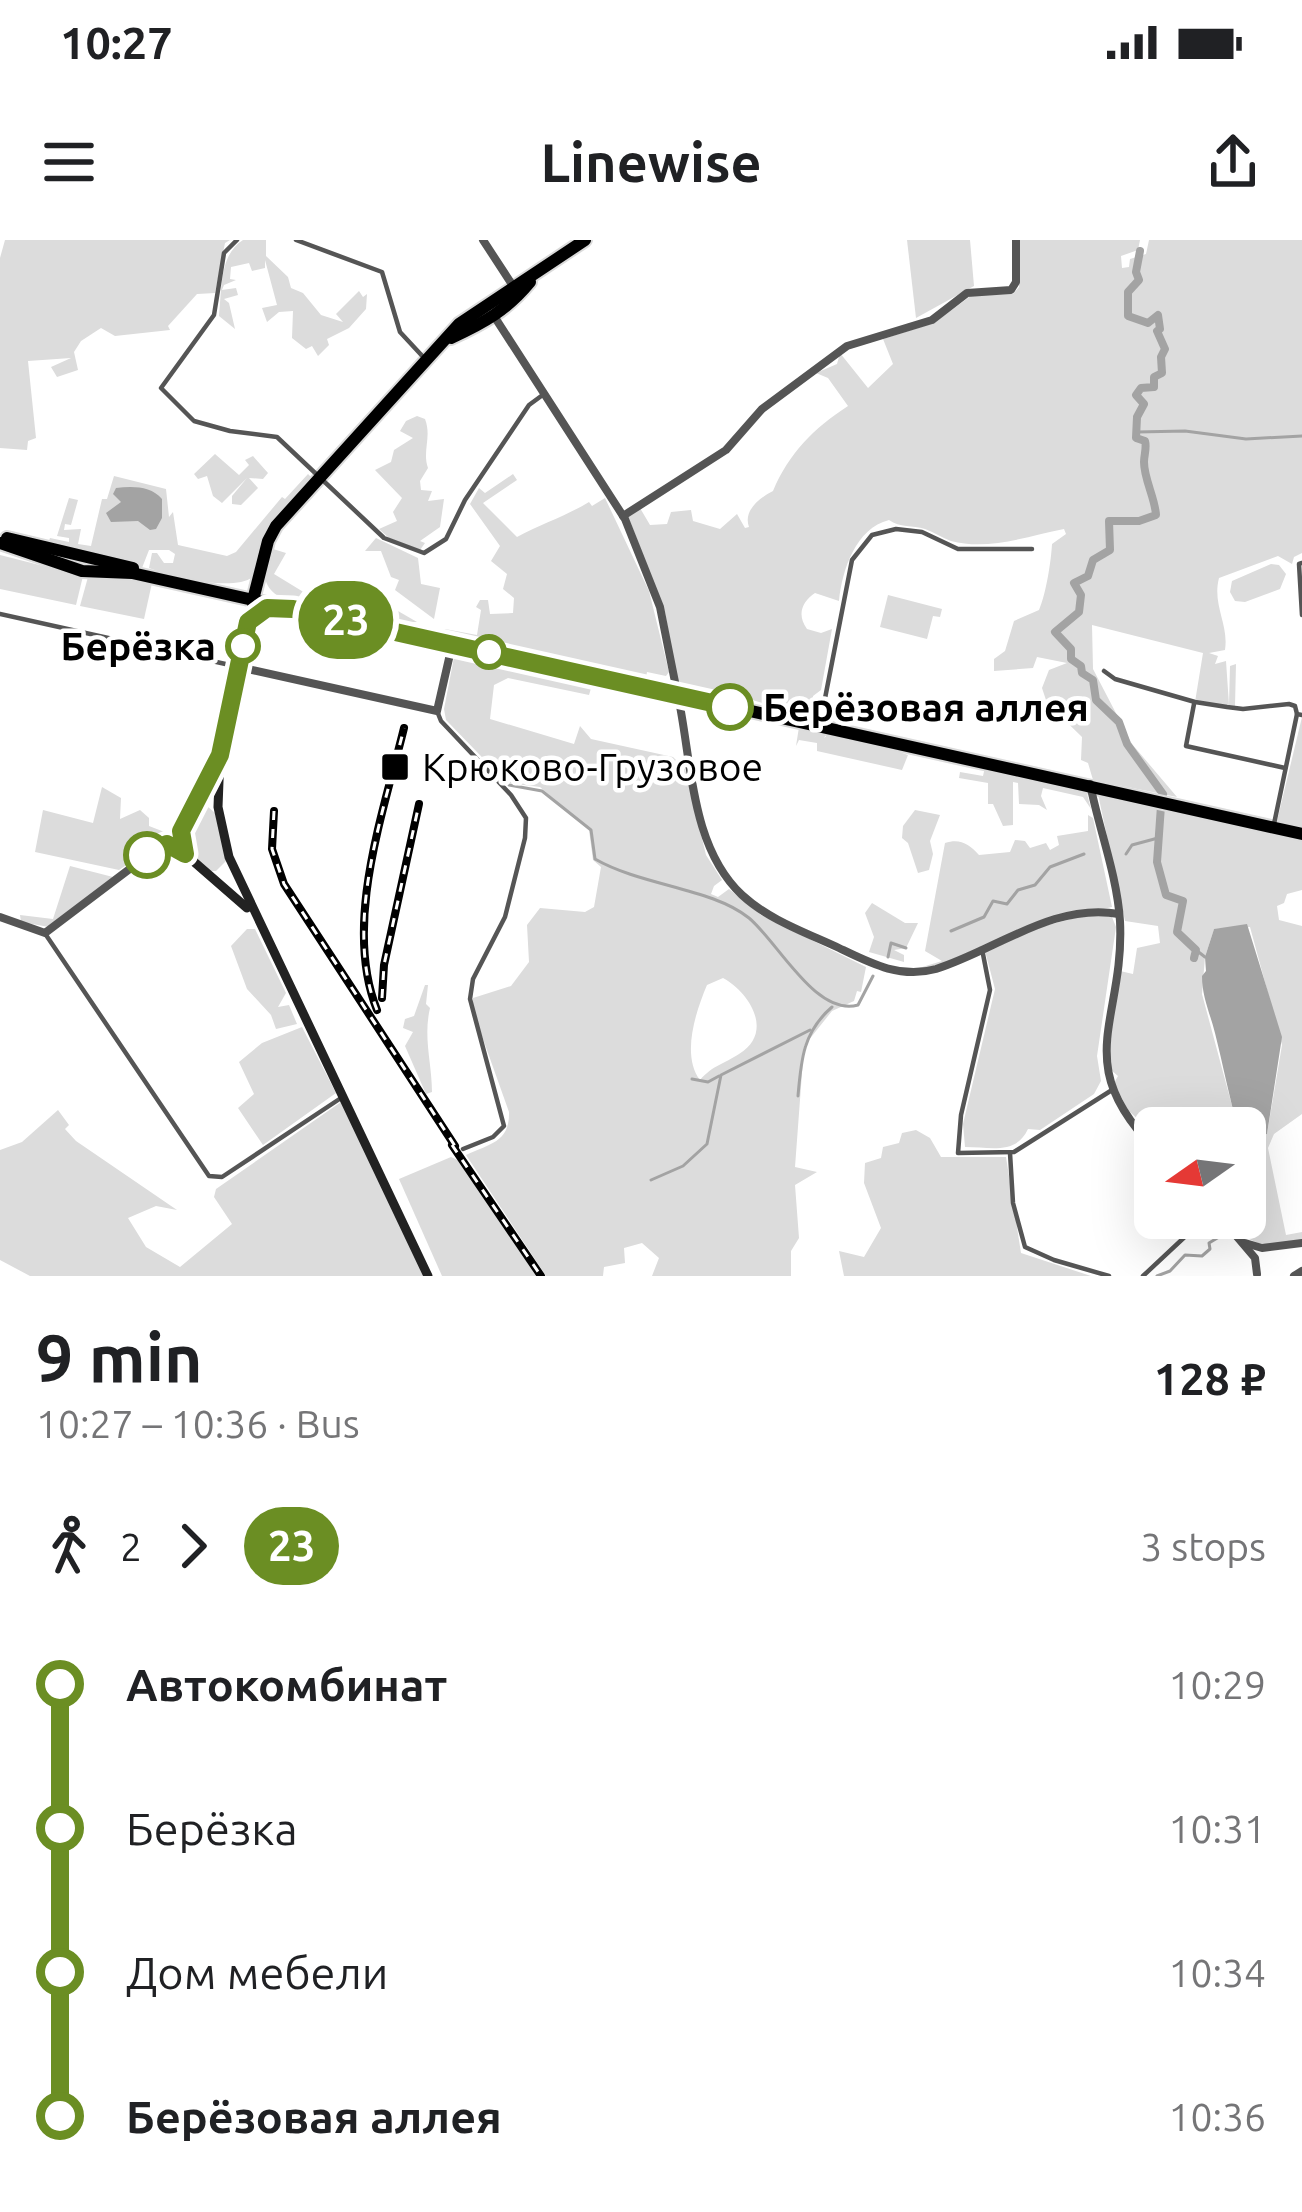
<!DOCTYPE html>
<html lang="en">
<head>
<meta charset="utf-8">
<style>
  :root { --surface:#fff; --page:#f2f2f2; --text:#202124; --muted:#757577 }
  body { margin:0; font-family:Ubuntu,sans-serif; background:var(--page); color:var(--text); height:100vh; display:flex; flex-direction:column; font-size:45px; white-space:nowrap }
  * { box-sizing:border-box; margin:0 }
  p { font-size:39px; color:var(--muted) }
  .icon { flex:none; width:66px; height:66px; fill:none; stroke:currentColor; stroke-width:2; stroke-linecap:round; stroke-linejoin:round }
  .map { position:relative; height:1036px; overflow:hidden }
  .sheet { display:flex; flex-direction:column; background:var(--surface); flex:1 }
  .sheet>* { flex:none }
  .badge { padding:0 24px; border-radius:39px; font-size:42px; line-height:78px }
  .needle { width:78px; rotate:256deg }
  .buttons { position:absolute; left:1134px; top:867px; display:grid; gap:24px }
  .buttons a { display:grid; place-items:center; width:132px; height:132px; border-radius:18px; background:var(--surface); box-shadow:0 12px 48px #0002; font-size:60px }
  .map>.badge { position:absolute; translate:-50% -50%; box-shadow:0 0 0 6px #fff }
  .legs { display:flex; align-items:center; gap:18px; height:132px; padding:0 36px; font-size:39px }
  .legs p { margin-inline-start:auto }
  .summary { display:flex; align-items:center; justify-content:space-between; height:204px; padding:0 36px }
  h1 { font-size:66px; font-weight:700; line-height:90px }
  ul { padding:0 36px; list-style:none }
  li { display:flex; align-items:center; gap:42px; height:144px; font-size:45px }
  li i { display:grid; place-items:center; width:18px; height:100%; margin:0 15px; background:currentColor }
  li i::after { content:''; width:30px; height:30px; margin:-15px; border:9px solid; border-radius:50%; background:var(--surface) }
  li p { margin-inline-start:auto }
  li:first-child i { background:linear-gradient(#0000 50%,currentColor 0) }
  li:last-child i { background:linear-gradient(currentColor 50%,#0000 0) }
  .status { display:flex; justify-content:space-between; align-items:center; height:84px; padding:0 60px; background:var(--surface); direction:ltr }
  .status svg { height:33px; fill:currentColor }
  header { display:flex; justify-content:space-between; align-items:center; height:156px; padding:0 36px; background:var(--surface); font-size:54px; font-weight:700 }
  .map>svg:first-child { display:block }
</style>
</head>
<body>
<div class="status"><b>10:27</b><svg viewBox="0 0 49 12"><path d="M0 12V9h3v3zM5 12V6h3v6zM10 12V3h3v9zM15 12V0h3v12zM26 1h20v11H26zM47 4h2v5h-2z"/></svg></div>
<header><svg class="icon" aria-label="menu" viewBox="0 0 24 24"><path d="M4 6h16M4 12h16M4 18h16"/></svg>Linewise<svg class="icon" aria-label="share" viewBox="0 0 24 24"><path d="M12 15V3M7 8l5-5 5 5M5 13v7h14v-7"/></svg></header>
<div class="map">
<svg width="1302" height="1036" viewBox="0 0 1302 1036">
  <rect width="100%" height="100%" fill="#fff"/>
  <!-- green -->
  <g fill="#dcdcdc" fill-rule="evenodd">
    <polygon points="5,0 230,0 225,3 215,53 197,54 168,86 170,90 115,96 101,88 81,101 74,112 78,130 57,137 51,127 71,118 28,121 36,198 28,201 27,210 0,208 0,18"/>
    <path d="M 243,0 L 266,0 L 266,16 L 288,37 L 291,48 L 303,53 L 321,75 L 343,82 L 336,74 L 359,51 L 363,57 L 367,54 L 366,69 L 349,88 L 327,99 L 329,105 L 318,116 L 312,106 L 306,109 L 292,98 L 293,71 L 279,72 L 267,82 L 262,68 L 277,65 L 265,20 L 265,28 L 252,31 L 249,23 L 231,27 L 230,39 L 236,40 L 224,45 L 222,50 L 236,48 L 238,55 L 224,59 L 229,63 L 235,89 L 219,76 C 222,49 219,15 243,0 Z"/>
    <polygon points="907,0 970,0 974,46 916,78"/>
    <path d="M 1019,0 L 1140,0 L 1138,10 L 1121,16 L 1122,28 L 1129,27 L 1130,19 L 1146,14 L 1149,0 L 1302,0 L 1302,313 L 1294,317 L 1292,324 L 1278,316 L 1219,338 C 1212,365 1229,384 1225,410 L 1209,413 L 1218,416 L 1215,424 L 1226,421 L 1229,465 L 1230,426 L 1236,424 L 1235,466 L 1195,462 L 1203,413 L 1092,385 L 1093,429 L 1132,504 L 1177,557 L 1093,540 L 1088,523 L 1081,520 L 1082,497 L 1047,463 L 1042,448 L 1049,430 L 1067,423 L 1037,417 L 1033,428 L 994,431 L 994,419 L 1005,411 L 1014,381 L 1039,370 C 1046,354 1051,322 1052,304 L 1066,294 L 1064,289 C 1027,296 989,311 951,301 C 942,298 934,292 925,289 C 912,285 900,288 889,280 C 856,288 842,330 839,361 L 815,353 C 803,361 796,374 807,389 L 821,393 L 832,389 L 821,450 L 813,456 L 813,468 L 819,465 L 815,479 L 726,452 L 678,444 L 665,372 L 628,276 L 640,268 L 650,285 L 667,284 L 671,272 L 691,270 L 693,281 L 720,289 L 737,274 L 745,288 L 749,287 C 743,271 759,258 773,251 C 789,213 814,188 848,166 L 828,138 L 816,133 L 837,124 L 840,113 L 868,148 L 893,124 L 883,99 L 934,83 L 972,55 L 1013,54 L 1019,47 Z"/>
    <path d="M 417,176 L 425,179 C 432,197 422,211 428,228 L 420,241 L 421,250 L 432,251 L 428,261 L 444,259 L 440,287 L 420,301 L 425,303 L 420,310 L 389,298 L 379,289 L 397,281 L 393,272 L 402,258 L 375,230 L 391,222 L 394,210 L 413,198 L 400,191 L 406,181 Z"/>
    <polygon points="215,214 239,235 249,225 245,220 253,216 268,233 263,239 249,238 258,248 241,265 232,264 232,256 247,238 222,263 213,256 207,236 198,239 194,234"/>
    <path d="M 308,234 L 312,238 L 271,283 L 263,296 L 253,337 C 232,352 174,337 149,328 L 152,313 L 157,313 L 164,323 L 173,323 L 175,314 L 169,310 L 149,310 L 142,328 L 48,303 L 50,298 L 69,302 L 69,298 L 57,296 L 69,258 L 78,260 L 71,285 L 65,284 L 64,290 L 81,289 L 78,304 L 91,306 L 102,259 L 107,259 L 114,236 L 166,249 L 169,277 L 173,272 L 178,305 L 227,316 L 236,312 L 282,257 L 285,259 Z"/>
    <path d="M 513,234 L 517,240 L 483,263 L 517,297 C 541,284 566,276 589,262 L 592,266 L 605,258 L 649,351 L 669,432 L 666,436 L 647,432 L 646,438 L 441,393 L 445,389 L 477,395 L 481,370 L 476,367 L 480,360 L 488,360 L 490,374 L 513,373 L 514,358 L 503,349 L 507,334 L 491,321 L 500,306 L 470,264 L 479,248 L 485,253 Z"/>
    <polygon points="376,298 418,318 421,344 440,348 434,379 395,350 399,340 391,337 381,311 365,311"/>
    <path d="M 273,309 L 286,313 L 274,334 L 310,356 L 318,349 L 339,366 L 349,369 L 353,356 L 380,376 L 398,371 L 417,382 L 408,382 L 407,386 L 280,357 C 264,348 263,335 265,319 L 273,315 Z"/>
    <polygon points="0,315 83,336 76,365 0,349"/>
    <polygon points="1271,324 1279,325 1286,334 1280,349 1245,362 1235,361 1230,352 1232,341"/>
    <polygon points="88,337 132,337 152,343 144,379 80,366"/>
    <polygon points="888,355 942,369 940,377 933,376 927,399 880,387"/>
    <path d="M 455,412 L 608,440 L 605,447 L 592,445 L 589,455 L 508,438 L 494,445 L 490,479 L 574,504 L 580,486 L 591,499 L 673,517 L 685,529 L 706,615 L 722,640 L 714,646 L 711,654 L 718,657 L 729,649 L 761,675 L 866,727 L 861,752 L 857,751 L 854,761 L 832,771 L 804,806 L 795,927 L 817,932 L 795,945 L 799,998 L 791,1011 L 791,1036 L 652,1036 L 659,1018 L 642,1003 L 624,1008 L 625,1023 L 604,1027 L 603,1036 L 546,1036 L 466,915 C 490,904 510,902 509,872 L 472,768 L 473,758 L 511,746 L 529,722 L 527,685 L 540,668 L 585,672 L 594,667 L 601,627 L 593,620 L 589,590 L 540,547 L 507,543 L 446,480 L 444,469 ZM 723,738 C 749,752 775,792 739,814 C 724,824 713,825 700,840 C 681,815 696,771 707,745 Z"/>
    <polygon points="1302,477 1302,588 1277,581"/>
    <polygon points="799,487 827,493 824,498 831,492 894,506 894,510 908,515 902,530 817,511 817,503 799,500 796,506"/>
    <polygon points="985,527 1013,537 1017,534 1086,550 1091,569 1083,557 1043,548 1041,556 1047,570 1039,565 1019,564 1018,543 1013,542 1013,585 1003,586 993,564 988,564 988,543 959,538 960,532 983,536"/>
    <polygon points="102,547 121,558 120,579 140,570 149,578 149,586 167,593 167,597 119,630 35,612 43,570 93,583"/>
    <path d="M 1098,554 L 1302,600 L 1302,650 L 1287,654 L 1284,663 L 1277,666 L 1279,680 L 1302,686 L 1302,874 L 1274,894 L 1268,908 L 1286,995 L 1302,992 L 1302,1000 C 1260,1006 1257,1010 1226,978 L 1245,978 L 1245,899 L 1267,894 L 1282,805 L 1250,687 L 1214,689 L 1205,717 L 1202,754 L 1238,888 L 1155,888 L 1155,895 L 1128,870 L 1114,843 L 1118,836 L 1111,830 L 1109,809 L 1120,731 L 1133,734 L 1137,708 L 1160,703 L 1158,686 L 1125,681 Z"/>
    <polygon points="200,566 207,566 215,573 227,620 216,631 211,631 190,613 181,596"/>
    <polygon points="915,570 940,575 930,601 933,614 929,630 918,633 908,603 902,598 903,586"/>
    <path d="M 1088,575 L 1093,578 L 1112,667 L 1032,685 L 938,726 L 919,728 L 942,721 L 925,711 L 945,603 C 960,598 969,604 979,615 L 1010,612 L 1015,600 L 1025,601 L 1030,608 L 1046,603 L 1050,610 L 1059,605 L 1057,596 L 1088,591 Z"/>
    <polygon points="70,626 113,637 49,687 21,682 20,675 53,679"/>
    <polygon points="872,663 905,683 918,683 906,708 894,710 904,715 904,722 869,712 874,697 865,673"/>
    <path d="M 1094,673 L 1112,677 L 1116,687 L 1097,816 L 1101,841 L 1094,854 L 1040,890 L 1028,889 C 1016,915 991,907 965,907 L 963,884 L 995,749 L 985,711 L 1041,687 Z"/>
    <polygon points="247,689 255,689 286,753 278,767 289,765 297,784 276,789 271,775 247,749 231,706"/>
    <path d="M 425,745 L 428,745 L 426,764 L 430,768 C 423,798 432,823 432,852 L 426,854 L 405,806 L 413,792 L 403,788 L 405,779 L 414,776 Z"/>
    <polygon points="302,787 336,853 263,905 238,868 254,854 239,822 262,803"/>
    <polygon points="341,862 426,1036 30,1036 0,1020 0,910 22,902 58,870 69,885 65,889 76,901 177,970 156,966 128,978 146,1007 180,1027 232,984 214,957 216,949"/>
    <polygon points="916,890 930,898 941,917 1006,917 1021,1013 1091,1036 844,1036 839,1011 864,1017 881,988 864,943 865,923 881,918 883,907 899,903 902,893"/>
    <polygon points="451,917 462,922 536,1036 442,1036 399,939"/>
  </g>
  <!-- water -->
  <g fill="#a3a3a3">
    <path d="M 116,248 C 133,246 151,246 162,259 L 162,278 L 156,289 L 150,290 L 138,281 L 111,282 L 106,273 L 121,262 L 113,254 Z"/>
    <path d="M 1247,684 L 1282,797 L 1267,894 L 1245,899 L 1245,888 L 1238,888 C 1229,856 1223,825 1215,793 C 1210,773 1202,757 1202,736 L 1206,731 L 1205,717 L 1214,689 Z"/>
  </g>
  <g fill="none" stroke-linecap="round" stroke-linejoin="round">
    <!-- stream -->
    <g stroke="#a3a3a3" stroke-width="3">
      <polyline points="1137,192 1185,191 1246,199 1302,196"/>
      <path d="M 509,545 L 542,551 L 591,590 L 595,619 C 642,646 712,648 749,678 C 778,702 816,777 858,765 L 873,736"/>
      <polyline points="1126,614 1132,605 1158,598"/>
      <polyline points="951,691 984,677 993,661 1007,664 1018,650 1035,645 1050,627 1084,614"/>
      <polyline points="1196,710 1205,717"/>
      <polyline points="888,717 891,703 906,708"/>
      <polyline points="692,839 708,842 719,836"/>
      <path d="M 798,856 C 801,820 803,792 832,767"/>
      <polyline points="651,940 683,926 707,904 721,835 810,790"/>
      <polyline points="1157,1036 1170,1031 1185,1015 1202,1016 1210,1009 1209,1003 1219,997"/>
    </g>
    <!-- river -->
    <g stroke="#a3a3a3" stroke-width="8">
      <path d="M 1140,11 L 1136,32 L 1139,40 L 1128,52 L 1128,76 L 1148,83 L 1158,75 L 1160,89 L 1157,91 L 1165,109 L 1161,117 L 1162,133 L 1154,137 L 1154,147 L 1141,148 L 1136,155 L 1144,164 L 1137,177 L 1136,198 L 1145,201 C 1147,208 1144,215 1144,222 C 1144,239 1155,258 1156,275 L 1139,281 L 1109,281 L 1110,310 L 1093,320 L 1088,336 L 1074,343 L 1081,355 L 1079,372 L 1055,392 L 1071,409 L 1071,419 L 1081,426 L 1082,433 L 1093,440 L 1096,460 L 1119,482 L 1127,504 L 1163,554"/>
      <polyline points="1161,566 1157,622 1166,655 1183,661 1177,692 1196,710 1194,718"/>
    </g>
    <defs>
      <g id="primary">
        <path d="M 451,98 C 484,83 507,70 530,42"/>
        <polyline points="7,298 133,328"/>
        <polyline points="0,303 82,331 132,333 1302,594"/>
        <polyline points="253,360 268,301 276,286 459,84 585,0"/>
      </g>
    </defs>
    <!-- primary casing -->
    <use href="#primary" stroke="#dbdbdb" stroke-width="16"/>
    <!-- minor -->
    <g stroke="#555" stroke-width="4.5">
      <polyline points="237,0 224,13 214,75 161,148 194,181 230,191 277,197 384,298 424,313 446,299 465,260 529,165 544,154"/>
      <polyline points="296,0 382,32 400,92 426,120"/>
      <polyline points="1302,323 1299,324 1302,375"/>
      <polyline points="0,374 239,427"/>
      <polyline points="1104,431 1115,439 1195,462 1227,467 1243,469 1289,464 1295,466 1297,474 1302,475"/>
      <polyline points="1194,464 1186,506 1285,528"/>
      <polyline points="437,471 441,481 511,555 526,578 525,598 505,677 473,739 470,759 504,886 493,897 463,909"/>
      <polyline points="820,484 852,320 872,295 896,289 922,292 958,309 1032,309"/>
      <polyline points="1274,584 1297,474"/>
      <polyline points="46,695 209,936 222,937 344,856"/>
      <polyline points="982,709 990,750 961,875 958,913 1014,912 1112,850"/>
      <polyline points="1010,913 1013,963 1025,1007 1054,1020 1109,1036"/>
      <polyline points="1143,1036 1205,978"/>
    </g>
    <!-- tertiary -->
    <g stroke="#555" stroke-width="8">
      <polyline points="483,0 513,46"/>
      <polyline points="494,76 625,279 660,367 676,447"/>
      <polyline points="623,276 726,210 762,169 847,106 932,80 967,53 1011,50 1016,42 1016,0"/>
      <polyline points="239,427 437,471 453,401"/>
      <path d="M 678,456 C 692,521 690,606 742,655 C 769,680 807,693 839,708 C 870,723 900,739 936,729 C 996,710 1054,662 1119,674"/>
      <path d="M 1090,544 C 1099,589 1117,635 1120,681 C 1125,781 1069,822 1155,909"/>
      <polyline points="0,677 45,693 160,606 182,584"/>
      <polyline points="1221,978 1255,1018 1257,1034"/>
      <polyline points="1245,1003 1262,1008 1302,1003"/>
      <polyline points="1294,1036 1302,1031"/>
    </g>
    <!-- secondary -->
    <g stroke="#222" stroke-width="9">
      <polyline points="253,360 220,515 218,567 229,617 428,1036"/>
      <path d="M 218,520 C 204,546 170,584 185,614 L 247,668"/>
    </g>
    <!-- primary -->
    <use href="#primary" stroke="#000" stroke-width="12"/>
    <defs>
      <g id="rail">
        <polyline points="274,571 272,609 284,644 455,906"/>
        <polyline points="382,758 384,725 419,564"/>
        <path d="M 377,770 C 343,685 383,574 404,488"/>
        <polyline points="452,905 541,1036"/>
      </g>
    </defs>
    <!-- rail casing -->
    <use href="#rail" stroke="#000" stroke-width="8"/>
    <!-- rail -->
    <use href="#rail" stroke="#fff" stroke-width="3" stroke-dasharray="9" stroke-linecap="butt"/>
  </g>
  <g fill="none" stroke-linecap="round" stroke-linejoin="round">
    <defs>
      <polyline id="line-1" points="147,615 167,604 185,614 181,591 220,515 248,382 267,368 293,369 730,467"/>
    </defs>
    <!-- line-1 casing -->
    <use href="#line-1" stroke="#fff" stroke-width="27"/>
    <!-- line-1 -->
    <use href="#line-1" stroke="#6b8e23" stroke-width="18"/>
  </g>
  <!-- markers -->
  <g fill="#fff" stroke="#6b8e23" stroke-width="6">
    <circle cx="243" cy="406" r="15"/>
    <circle cx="489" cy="412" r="15"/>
    <circle cx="730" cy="467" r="21"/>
    <circle cx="147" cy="615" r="21"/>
  </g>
  <rect fill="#000" stroke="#fff" stroke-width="4.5" x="380" y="512" width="30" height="30" rx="6"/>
  <g text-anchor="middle" stroke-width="9" stroke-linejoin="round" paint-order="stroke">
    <!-- stop labels -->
    <g font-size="39" font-weight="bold" fill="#000" stroke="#fff" text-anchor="end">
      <text x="216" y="420">Берёзка</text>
      <text x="763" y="481" text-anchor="start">Берёзовая аллея</text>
    </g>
    <!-- poi labels -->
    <g font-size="39" fill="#000" stroke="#fff" text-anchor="start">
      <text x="422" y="541">Крюково-Грузовое</text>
    </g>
  </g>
</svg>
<div class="buttons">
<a><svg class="needle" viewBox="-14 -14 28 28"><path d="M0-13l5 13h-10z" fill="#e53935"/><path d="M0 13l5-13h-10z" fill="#757577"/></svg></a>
</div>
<b class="badge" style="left:346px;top:380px;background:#6b8e23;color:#fff">23</b>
</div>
<section class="sheet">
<div class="summary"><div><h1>9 min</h1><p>10:27 – 10:36 · Bus</p></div><b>128 ₽</b></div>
<div class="legs"><svg class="icon" aria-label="walk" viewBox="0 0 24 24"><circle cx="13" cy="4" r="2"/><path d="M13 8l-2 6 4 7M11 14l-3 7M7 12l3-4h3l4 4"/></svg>2<svg class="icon" aria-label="forward" viewBox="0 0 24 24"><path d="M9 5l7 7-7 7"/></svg><b class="badge" style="background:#6b8e23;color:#fff">23</b><p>3 stops</p></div>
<ul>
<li><i style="color:#6b8e23"></i><b>Автокомбинат</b><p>10:29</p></li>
<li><i style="color:#6b8e23"></i><span>Берёзка</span><p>10:31</p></li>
<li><i style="color:#6b8e23"></i><span>Дом мебели</span><p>10:34</p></li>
<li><i style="color:#6b8e23"></i><b>Берёзовая аллея</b><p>10:36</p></li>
</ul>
</section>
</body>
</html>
